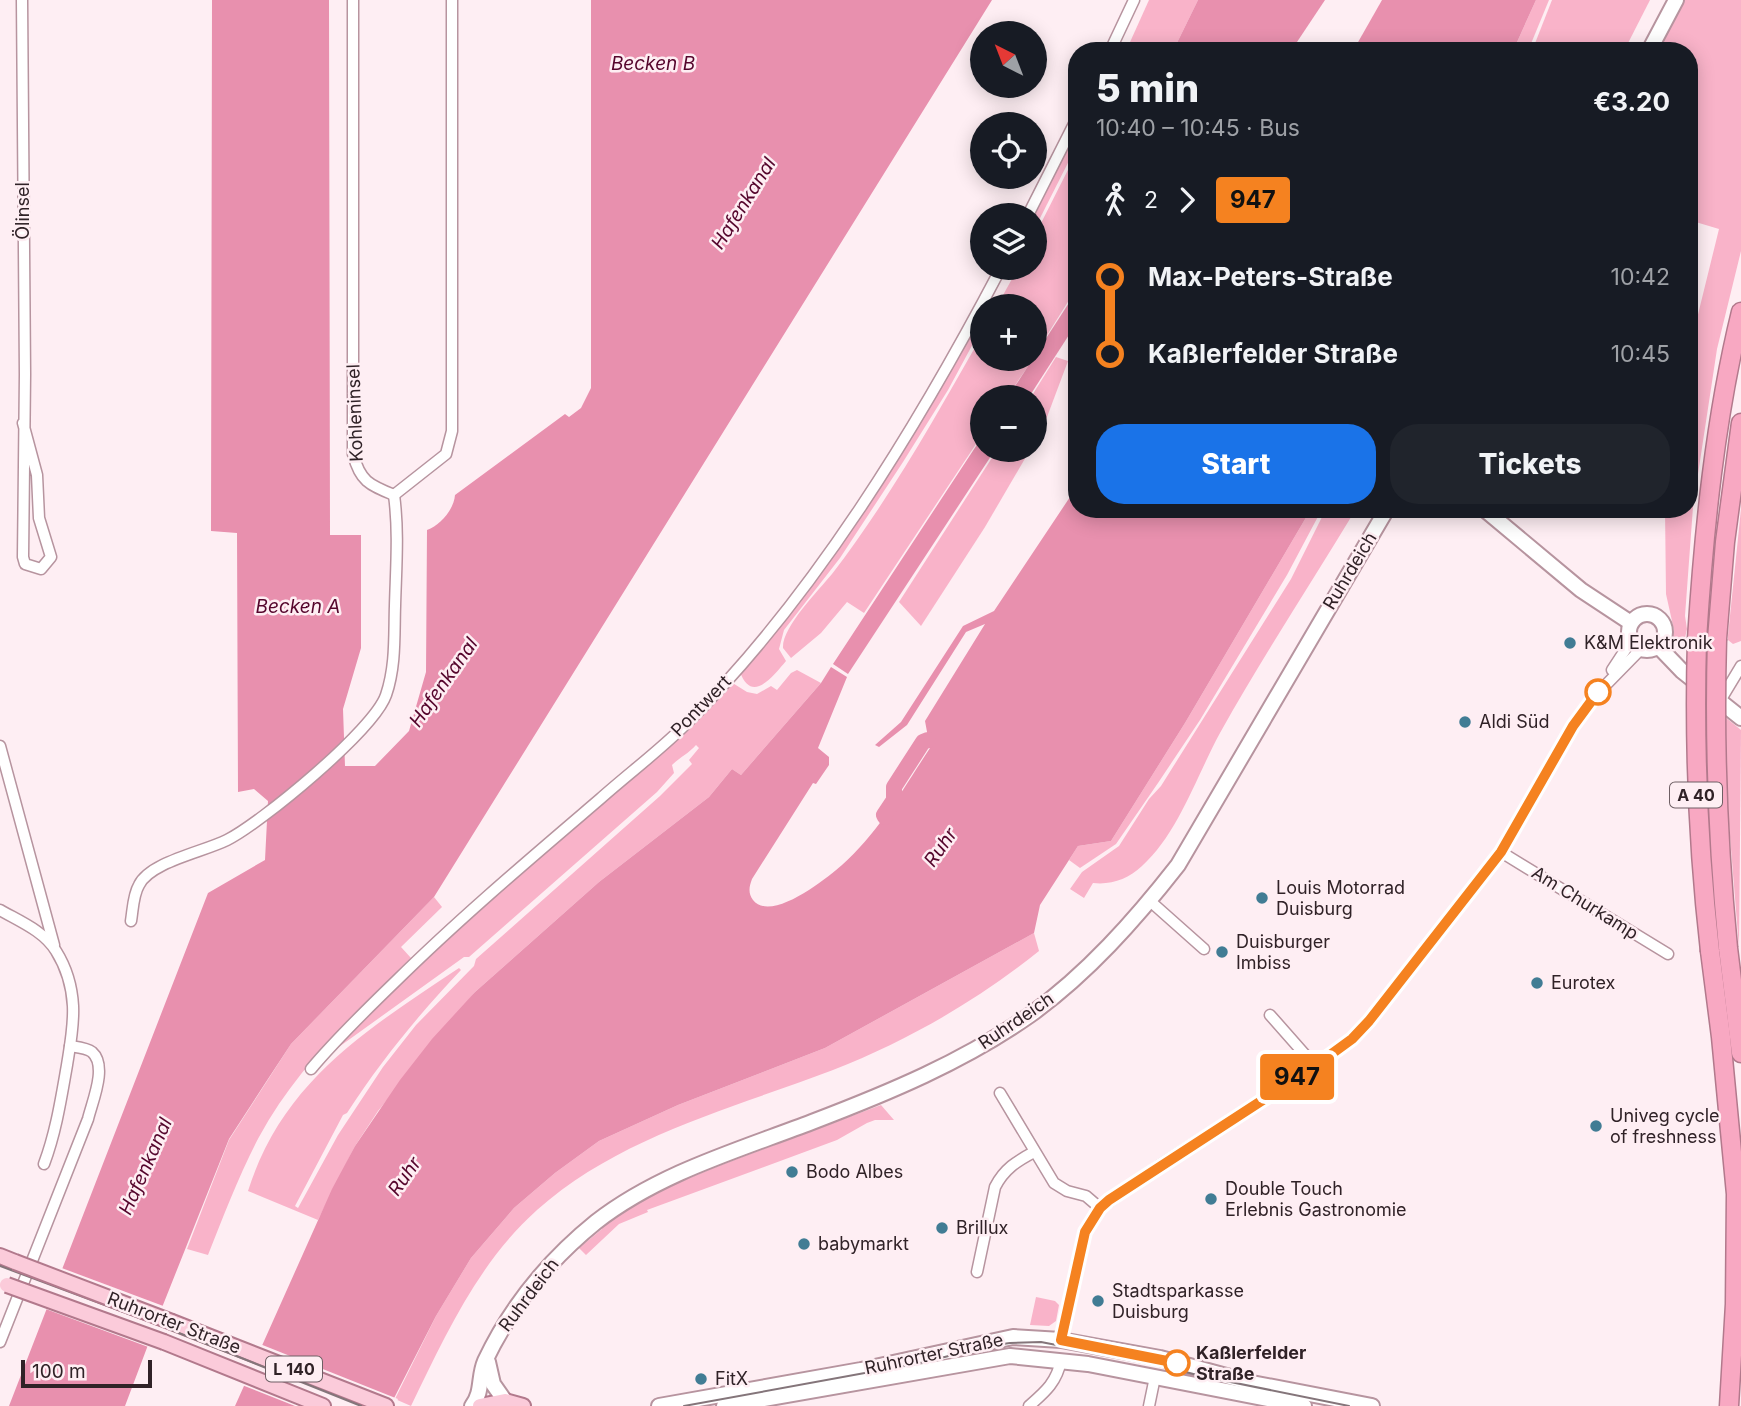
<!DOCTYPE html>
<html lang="en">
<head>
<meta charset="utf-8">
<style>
  :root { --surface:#171b24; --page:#20242c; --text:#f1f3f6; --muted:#9ea1a6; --accent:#1a73e8 }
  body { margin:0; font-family:Inter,sans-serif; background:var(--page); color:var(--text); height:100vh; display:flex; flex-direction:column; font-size:26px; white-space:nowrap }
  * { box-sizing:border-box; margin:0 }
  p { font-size:23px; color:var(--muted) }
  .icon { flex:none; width:38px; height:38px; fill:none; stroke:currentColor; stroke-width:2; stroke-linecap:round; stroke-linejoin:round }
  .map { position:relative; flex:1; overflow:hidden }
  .side { position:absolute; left:1068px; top:42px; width:630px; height:476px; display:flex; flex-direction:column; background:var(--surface); border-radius:28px; box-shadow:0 4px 18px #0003 }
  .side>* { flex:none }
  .badge { padding:0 14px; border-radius:5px; font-size:24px; line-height:46px }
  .needle { width:46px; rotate:318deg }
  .tools { position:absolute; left:970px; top:21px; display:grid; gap:14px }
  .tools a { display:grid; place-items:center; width:77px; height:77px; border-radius:50%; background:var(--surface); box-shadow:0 4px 18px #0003; font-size:35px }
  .scale { position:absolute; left:21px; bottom:18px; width:131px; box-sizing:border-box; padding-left:7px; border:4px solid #302227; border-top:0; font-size:19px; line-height:24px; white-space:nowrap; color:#302227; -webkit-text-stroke:5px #feeef3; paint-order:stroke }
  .map>.badge { position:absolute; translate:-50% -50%; box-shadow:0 0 0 4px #fff }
  .legs { display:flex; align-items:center; gap:10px; height:77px; padding:0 28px; font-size:23px }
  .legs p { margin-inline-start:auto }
  .summary { display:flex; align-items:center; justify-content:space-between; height:119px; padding:0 28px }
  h1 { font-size:38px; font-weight:800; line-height:52px }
  .primary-button { display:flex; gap:14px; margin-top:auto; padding:14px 28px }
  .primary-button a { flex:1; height:80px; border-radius:28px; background:var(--accent); color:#fff; font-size:28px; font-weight:800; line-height:80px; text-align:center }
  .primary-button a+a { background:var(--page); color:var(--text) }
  ul { padding:0 28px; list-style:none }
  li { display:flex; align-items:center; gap:24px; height:77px; font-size:26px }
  li i { display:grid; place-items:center; width:10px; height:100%; margin:0 9px; background:currentColor }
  li i::after { content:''; width:18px; height:18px; margin:-9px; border:5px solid; border-radius:50%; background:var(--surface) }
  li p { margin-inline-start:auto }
  li:first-child i { background:linear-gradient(#0000 50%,currentColor 0) }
  li:last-child i { background:linear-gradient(currentColor 50%,#0000 0) }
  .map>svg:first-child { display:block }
</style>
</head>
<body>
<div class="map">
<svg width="1741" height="1406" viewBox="0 0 1741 1406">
  <rect width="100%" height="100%" fill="#feeef3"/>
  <!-- green -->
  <g fill="#f9b3c9">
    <polygon points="1149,0 1198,0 1173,51 1126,51"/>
    <polygon points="1536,0 1549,0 1528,51 1513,51"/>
    <polygon points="1552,0 1650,0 1624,51 1532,51"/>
    <polygon points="1684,0 1741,0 1741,251 1717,349 1693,507 1685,616 1687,629 1685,638 1675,641 1672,636 1674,630 1666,594 1665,509 1689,509 1689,351 1719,229 1689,220 1689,51 1658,51"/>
    <polygon points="1076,130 1076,147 1034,230 1033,215"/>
    <polygon points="1076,154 1076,289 1034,356 1034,306 997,306 1018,268 1034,268 1034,237"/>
    <path d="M 982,313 L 982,327 L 948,390 L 903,462 L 840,558 L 784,630 L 779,649 L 786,661 C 774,675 752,705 740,672 L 893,464 L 948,375 Z"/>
    <path d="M 982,335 L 982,359 L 1033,359 L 1007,397 L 982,397 L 982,435 L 864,613 L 847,602 L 821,633 L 791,658 L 783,648 C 782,627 818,591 832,574 C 889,500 936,416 982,335 Z"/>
    <polygon points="1056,357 1068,361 1044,425 1034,442 1034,397 1031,397"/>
    <polygon points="997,450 1030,450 985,527 921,626 899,602"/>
    <polygon points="1311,509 1322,509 1287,575 1200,720 1158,783 1116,844 1080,868 1069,860 1078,846 1111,841 1185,723"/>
    <path d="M 1326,509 L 1356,509 C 1311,584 1262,657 1220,733 C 1197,775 1178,834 1142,866 C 1128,879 1112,885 1093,883 L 1084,898 L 1070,889 L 1082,872 L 1119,846 L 1149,799 L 1161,786 L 1291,579 Z"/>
    <polygon points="1741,509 1741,641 1733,644 1728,640 1728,635"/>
    <path d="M 797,670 L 821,683 L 741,775 L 732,769 L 709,797 L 599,882 L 475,992 L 378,1111 L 355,1146 L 318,1220 L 248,1191 C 283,1080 368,1029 459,968 L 461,970 C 419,1014 380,1062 347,1113 L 343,1115 L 295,1206 L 298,1208 L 338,1135 L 383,1067 L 416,1025 L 474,966 L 476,959 L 660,796 L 692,764 L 689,760 L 699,748 L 696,745 C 688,754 680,757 672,765 L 674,773 L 657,792 L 469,957 L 464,957 L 336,1049 L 458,927 L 689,730 L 731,682 L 747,692 L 757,694 L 771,686 L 777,690 L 791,673 Z"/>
    <polygon points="1725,717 1741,730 1739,947 1727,800"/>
    <path d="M 434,897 L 442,907 L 401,947 L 411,958 C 356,1012 297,1067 259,1137 C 239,1175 224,1215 208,1255 L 187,1249 L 229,1140 L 291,1044 Z"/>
    <path d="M 1034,933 L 1039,951 C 977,1001 907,1041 833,1070 C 731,1109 620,1136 537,1210 C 478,1263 445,1336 411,1406 L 395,1399 L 436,1316 L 471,1258 L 514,1208 L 555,1173 L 599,1141 L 678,1105 L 825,1048 Z"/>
    <path d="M 881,1105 L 894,1120 L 875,1120 L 867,1123 L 837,1140 L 647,1210 L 648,1212 L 619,1224 L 586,1255 L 579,1248 L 602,1229 L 601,1227 C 646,1193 698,1174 750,1154 C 794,1138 838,1121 881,1105 Z"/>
    <polygon points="1036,1297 1055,1301 1059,1305 1056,1321 1049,1326 1030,1325"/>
  </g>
  <!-- water -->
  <g fill="#e890ae">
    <path d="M 212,0 L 329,0 L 330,535 L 361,535 L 361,648 L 343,709 L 345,766 L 375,766 L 409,731 L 426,672 L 427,530 C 441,525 454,509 455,495 L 565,414 L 569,417 L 581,408 L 591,388 L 591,0 L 992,0 L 434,897 L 291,1044 L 266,1082 L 229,1139 L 161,1310 L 147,1305 L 134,1338 L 148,1345 L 125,1406 L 9,1406 L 208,893 L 265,860 L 268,801 L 254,789 L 238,792 L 237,533 L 211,531 Z"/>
    <polygon points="1198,0 1325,0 1291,51 1173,51"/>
    <polygon points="1382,0 1536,0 1513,51 1353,51"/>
    <polygon points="1076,292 1076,324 1029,397 1008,397"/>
    <polygon points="982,437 982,450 995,450 848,674 833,664"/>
    <path d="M 1076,488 L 1076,509 L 1311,509 L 1185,723 L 1111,841 L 1078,846 L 1040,905 L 1034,933 L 825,1048 L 678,1105 L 599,1141 L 555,1173 L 514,1208 L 471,1258 L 436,1316 L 390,1406 L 235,1406 L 332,1189 L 355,1146 L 400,1080 L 432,1039 L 475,992 L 599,882 L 709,797 L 732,769 L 741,775 L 821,683 L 831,667 L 847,677 L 818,748 L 829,757 L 829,765 L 816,784 L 813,783 L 752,879 C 749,887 748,893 753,900 C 771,923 826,879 842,865 C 879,832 903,789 930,748 L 925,721 L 985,624 L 966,632 L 907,725 L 879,747 L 875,745 L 901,722 L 963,626 L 994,611 Z"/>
  </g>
  <!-- pier -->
  <g fill="#feeef3">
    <polygon points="59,1267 166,1307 164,1312 149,1309 138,1337 152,1344 151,1348 43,1308"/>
    <polygon points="260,1344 398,1399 394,1406 295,1406 242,1385"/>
  </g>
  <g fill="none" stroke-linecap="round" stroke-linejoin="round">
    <!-- river -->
    <polyline stroke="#e890ae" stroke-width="16" points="885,817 884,815 894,800 894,787 923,742 928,740"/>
    <defs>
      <g id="street">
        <polyline points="22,0 25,374 23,557 25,564 41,569 51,557 39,518 37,475 23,423"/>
        <path d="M 353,0 L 353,454 C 360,481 369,485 394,495"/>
        <polyline points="1110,51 1134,0"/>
        <polyline points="1028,215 1076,120"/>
        <polyline points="394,495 446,454 452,431 452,0"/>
        <polyline points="1612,670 1631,641"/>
        <polyline points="1720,701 1741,666"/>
        <polyline points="0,746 54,945"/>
        <polyline points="1501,852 1668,954"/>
        <polyline points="1150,901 1204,949"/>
        <path d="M 0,910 C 19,921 44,931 56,951 C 66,967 72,987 73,1006 C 74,1026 70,1046 67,1065 C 61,1099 56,1132 44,1164"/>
        <path d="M 131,921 C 133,909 133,895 139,885 C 150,862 203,852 227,840 C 261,823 374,730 386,695 C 396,666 394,635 395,606 C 396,568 399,532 394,495"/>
        <polyline points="1270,1015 1315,1066"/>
        <path d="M 311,1069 C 337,1038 367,1009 396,981 C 461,917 531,858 600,799 C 628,774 659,751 685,725 C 813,599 918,426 1001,268"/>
        <polyline points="1000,1093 1054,1183 1067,1191 1086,1196 1100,1208"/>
        <path d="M 977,1272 L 995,1187 C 1004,1169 1017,1161 1034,1152"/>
        <polyline points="1061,1340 1085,1232 1100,1208 1159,1166 1315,1066 1352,1039 1369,1021 1501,852 1573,726 1592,699 1641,649"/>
        <path d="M 0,1342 L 88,1119 C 92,1102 108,1066 92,1052 C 87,1048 76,1047 70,1046"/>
        <path d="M 1029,1406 C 1045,1392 1057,1382 1061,1360"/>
        <polyline points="1149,1406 1155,1377"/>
      </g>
      <g id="secondary">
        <polyline points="1649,51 1676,0"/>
        <polyline points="1484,509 1581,590 1631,623"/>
        <circle cx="1647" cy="632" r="18"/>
        <polyline points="1658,646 1682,671 1741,718"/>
        <polyline points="488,1362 493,1384 505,1401"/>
        <path d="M 472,1406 C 483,1392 478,1377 485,1361 C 511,1306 549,1260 596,1222 C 659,1173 739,1150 812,1122 C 888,1093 963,1062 1030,1015 C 1087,974 1135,920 1178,865 L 1387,509"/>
        <polyline points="659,1406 861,1370 1013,1337 1061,1340 1160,1358 1252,1383 1372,1406"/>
        <polyline points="724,1406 1010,1356 1088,1364 1304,1406"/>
      </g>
      <g id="primary">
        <polyline points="0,1256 15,1262"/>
        <polyline points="172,1322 386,1406"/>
        <polyline points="164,1342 323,1406"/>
        <polyline points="480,1406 505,1401 523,1406"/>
      </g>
      <g id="highway">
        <path d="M 1697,639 C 1704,529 1715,419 1741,312"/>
        <polyline points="1717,639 1725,542 1741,423"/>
        <polyline points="1728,948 1741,1053"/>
        <polyline points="1710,951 1721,1037 1736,1194 1735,1304 1729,1406"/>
      </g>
    </defs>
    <!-- street casing -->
    <use href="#street" stroke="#b7949f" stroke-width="13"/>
    <!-- secondary casing -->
    <use href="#secondary" stroke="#b7949f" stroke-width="18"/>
    <!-- primary casing -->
    <use href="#primary" stroke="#b2798c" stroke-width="18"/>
    <!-- highway casing -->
    <use href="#highway" stroke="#b2798c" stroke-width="21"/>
    <!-- street -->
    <use href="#street" stroke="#fff" stroke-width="10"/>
    <!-- secondary -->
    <use href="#secondary" stroke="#fff" stroke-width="14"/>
    <!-- primary -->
    <use href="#primary" stroke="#fbcbda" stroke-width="14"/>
    <!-- highway -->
    <use href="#highway" stroke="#f8a8c2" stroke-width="18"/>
    <!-- tram -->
    <g stroke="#84757a" stroke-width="2">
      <polyline points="0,1266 169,1329 361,1406"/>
      <polyline points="684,1406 925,1362 988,1346 1010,1343 1041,1342 1159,1365 1201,1376 1349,1406"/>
    </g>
    <defs>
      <g id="primary-bridge">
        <polyline points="15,1262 172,1322"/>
        <polyline points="7,1285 164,1342"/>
      </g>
      <g id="highway-bridge">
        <path d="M 1697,639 C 1694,744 1698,847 1710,951"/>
        <path d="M 1717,639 C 1714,743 1718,845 1728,948"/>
      </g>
    </defs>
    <!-- primary-bridge casing -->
    <use href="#primary-bridge" stroke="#b2798c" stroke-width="18" stroke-linecap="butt"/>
    <!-- highway-bridge casing -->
    <use href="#highway-bridge" stroke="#b2798c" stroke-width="21" stroke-linecap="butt"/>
    <!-- primary-bridge -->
    <use href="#primary-bridge" stroke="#fbcbda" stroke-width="14"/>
    <!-- highway-bridge -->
    <use href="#highway-bridge" stroke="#f8a8c2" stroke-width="18"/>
  </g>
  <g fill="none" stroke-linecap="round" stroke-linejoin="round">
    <defs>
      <polyline id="line-1" points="1177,1363 1061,1340 1085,1232 1100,1208 1109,1200 1315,1066 1352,1039 1369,1021 1501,852 1573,726 1598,692"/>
    </defs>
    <!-- line-1 casing -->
    <use href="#line-1" stroke="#fff" stroke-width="16"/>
    <!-- line-1 -->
    <use href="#line-1" stroke="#f58220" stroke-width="10"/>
  </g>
  <!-- markers -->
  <g fill="#417c94" stroke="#feeef3" stroke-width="2.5">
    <circle cx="1570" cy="643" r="7"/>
    <circle cx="1465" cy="722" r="7"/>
    <circle cx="1262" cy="898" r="7"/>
    <circle cx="1222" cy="952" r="7"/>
    <circle cx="1537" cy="983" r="7"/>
    <circle cx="1596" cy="1126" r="7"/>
    <circle cx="792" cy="1172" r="7"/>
    <circle cx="1211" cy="1199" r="7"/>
    <circle cx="942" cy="1228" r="7"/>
    <circle cx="804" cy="1244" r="7"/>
    <circle cx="1098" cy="1301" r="7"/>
    <circle cx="701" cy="1379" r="7"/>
  </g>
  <g fill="#fff" stroke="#f58220" stroke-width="3.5">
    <circle cx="1598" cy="692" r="12"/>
    <circle cx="1177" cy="1363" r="12"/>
  </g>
  <g text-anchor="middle" stroke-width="5" stroke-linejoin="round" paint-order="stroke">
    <!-- shield labels -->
    <g fill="#feeef3" stroke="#6e5f64" stroke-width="2">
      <rect x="1670" y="782.5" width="52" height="25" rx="5"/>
      <rect x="266" y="1356.5" width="56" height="25" rx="5"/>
    </g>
    <g font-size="16" font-weight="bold" fill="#302227">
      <text x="1696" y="801">A 40</text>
      <text x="294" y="1375">L 140</text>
    </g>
    <!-- street labels -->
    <g font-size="18" fill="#302227" stroke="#feeef3">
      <text transform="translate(23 211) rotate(-90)" y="6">Ölinsel</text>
      <text transform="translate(355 413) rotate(-92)" y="6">Kohleninsel</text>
      <text transform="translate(1350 571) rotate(-59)" y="6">Ruhrdeich</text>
      <text transform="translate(701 706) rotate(-46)" y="6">Pontwert</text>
      <text transform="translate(1585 903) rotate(32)" y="6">Am Churkamp</text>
      <text transform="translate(1016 1021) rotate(-34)" y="6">Ruhrdeich</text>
      <text transform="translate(529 1295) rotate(-53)" y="6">Ruhrdeich</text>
      <text transform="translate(174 1323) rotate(21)" y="6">Ruhrorter Straße</text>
      <text transform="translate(934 1354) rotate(-12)" y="6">Ruhrorter Straße</text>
    </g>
    <!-- poi labels -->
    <g font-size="18" fill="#302227" stroke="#feeef3" text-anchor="start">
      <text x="1584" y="649">K&amp;M Elektronik</text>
      <text x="1479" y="728">Aldi Süd</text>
      <text x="1276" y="894">Louis Motorrad<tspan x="1276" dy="21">Duisburg</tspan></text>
      <text x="1236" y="948">Duisburger<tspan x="1236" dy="21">Imbiss</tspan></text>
      <text x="1551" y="989">Eurotex</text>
      <text x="1610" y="1122">Univeg cycle<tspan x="1610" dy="21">of freshness</tspan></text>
      <text x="806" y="1178">Bodo Albes</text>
      <text x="1225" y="1195">Double Touch<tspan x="1225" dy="21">Erlebnis Gastronomie</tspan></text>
      <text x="956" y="1234">Brillux</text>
      <text x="818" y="1250">babymarkt</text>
      <text x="1112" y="1297">Stadtsparkasse<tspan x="1112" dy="21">Duisburg</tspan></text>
      <text x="715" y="1385">FitX</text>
    </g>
    <!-- stop labels -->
    <g font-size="18" font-weight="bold" fill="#302227" stroke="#feeef3" text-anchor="start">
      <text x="1196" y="1359">Kaßlerfelder<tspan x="1196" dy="21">Straße</tspan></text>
    </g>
    <!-- water labels -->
    <g font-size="19" font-style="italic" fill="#55052c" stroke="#feeef3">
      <text x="653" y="70">Becken B</text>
      <text transform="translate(743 203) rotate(-58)" y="7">Hafenkanal</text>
      <text x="298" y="613">Becken A</text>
      <text transform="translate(443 682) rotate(-55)" y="7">Hafenkanal</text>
      <text transform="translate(940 847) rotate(-55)" y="7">Ruhr</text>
      <text transform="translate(145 1166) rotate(-66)" y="7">Hafenkanal</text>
      <text transform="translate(404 1176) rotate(-55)" y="7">Ruhr</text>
    </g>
  </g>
</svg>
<div class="tools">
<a><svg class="needle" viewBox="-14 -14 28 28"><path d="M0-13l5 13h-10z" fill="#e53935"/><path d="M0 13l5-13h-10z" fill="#9ea1a6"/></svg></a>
<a><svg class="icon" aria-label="locate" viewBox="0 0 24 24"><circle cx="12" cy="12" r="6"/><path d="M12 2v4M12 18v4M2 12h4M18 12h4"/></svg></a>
<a><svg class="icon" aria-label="layers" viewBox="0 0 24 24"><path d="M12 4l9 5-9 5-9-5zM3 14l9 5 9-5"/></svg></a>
<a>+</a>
<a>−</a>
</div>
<div class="scale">100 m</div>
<b class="badge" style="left:1297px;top:1077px;background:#f58220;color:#111">947</b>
<section class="side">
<div class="summary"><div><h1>5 min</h1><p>10:40 – 10:45 · Bus</p></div><b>€3.20</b></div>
<div class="legs"><svg class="icon" aria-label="walk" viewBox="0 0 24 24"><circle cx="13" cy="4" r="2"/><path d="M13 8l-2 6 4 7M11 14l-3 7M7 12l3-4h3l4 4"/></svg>2<svg class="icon" aria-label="forward" viewBox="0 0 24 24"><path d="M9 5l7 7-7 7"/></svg><b class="badge" style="background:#f58220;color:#111">947</b></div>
<ul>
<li><i style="color:#f58220"></i><b>Max-Peters-Straße</b><p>10:42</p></li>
<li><i style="color:#f58220"></i><b>Kaßlerfelder Straße</b><p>10:45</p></li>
</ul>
<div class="primary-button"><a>Start</a><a>Tickets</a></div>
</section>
</div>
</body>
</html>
